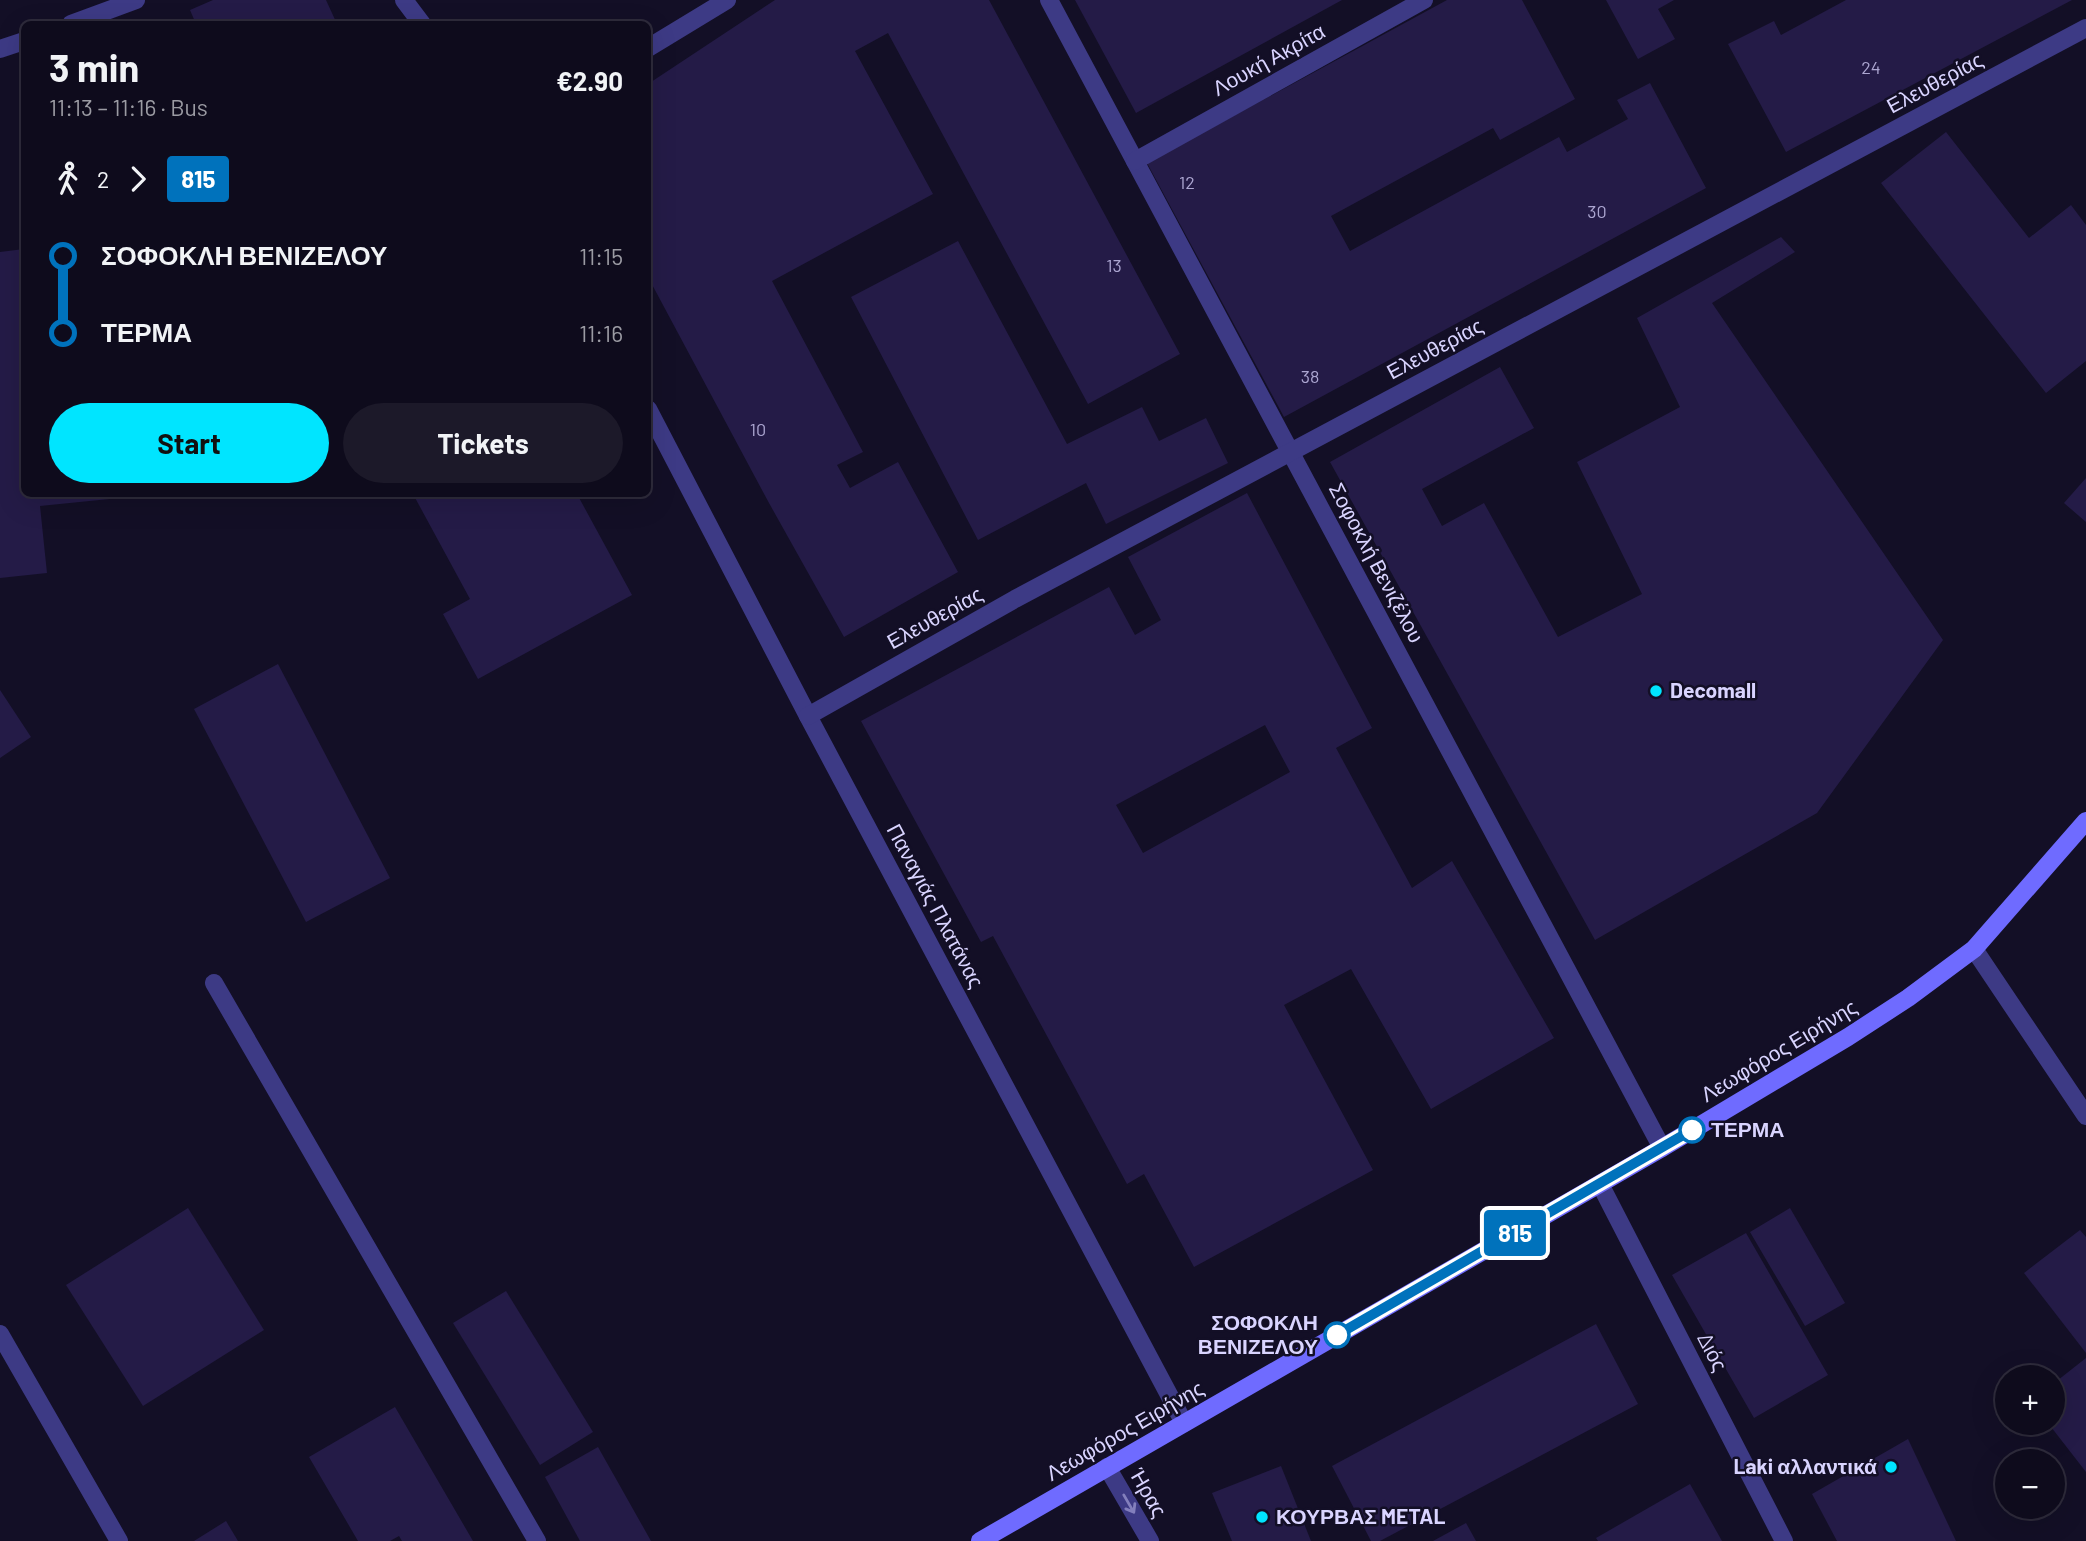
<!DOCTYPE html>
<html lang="en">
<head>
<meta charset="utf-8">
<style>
  :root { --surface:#0e0b1c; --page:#1c1929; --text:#f1f3f6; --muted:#9b9ba3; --line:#2e2b3b; --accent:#00e5ff }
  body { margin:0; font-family:Barlow,sans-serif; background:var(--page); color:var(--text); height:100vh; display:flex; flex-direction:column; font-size:26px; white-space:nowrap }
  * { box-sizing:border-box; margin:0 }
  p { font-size:23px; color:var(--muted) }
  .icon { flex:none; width:38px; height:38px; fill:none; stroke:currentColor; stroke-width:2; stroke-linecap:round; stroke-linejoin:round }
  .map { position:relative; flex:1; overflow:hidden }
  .drawer { position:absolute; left:21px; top:21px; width:630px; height:476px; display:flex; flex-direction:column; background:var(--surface); border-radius:10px; box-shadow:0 7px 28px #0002,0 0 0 2px var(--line) }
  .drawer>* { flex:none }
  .badge { padding:0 14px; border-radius:5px; font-size:24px; line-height:46px }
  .fabs { position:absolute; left:1995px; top:1365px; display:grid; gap:14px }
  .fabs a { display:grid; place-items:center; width:70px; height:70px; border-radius:50%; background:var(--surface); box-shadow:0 7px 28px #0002,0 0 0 2px var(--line); font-size:35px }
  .map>.badge { position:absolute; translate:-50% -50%; box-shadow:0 0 0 4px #fff }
  .legs { display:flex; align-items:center; gap:10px; height:77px; padding:0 28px; font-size:23px }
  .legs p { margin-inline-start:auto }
  .head { display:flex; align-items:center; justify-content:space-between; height:119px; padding:0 28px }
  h1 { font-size:38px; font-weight:700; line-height:52px }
  .primary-button { display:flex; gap:14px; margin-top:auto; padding:14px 28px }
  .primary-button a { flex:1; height:80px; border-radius:42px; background:var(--accent); color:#111; font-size:28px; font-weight:700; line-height:80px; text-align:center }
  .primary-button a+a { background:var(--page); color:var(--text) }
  ul { padding:0 28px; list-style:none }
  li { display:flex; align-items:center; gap:24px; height:77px; font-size:26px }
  li i { display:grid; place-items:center; width:10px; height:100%; margin:0 9px; background:currentColor }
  li i::after { content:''; width:18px; height:18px; margin:-9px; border:5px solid; border-radius:50%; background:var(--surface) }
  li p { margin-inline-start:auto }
  li:first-child i { background:linear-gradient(#0000 50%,currentColor 0) }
  li:last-child i { background:linear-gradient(currentColor 50%,#0000 0) }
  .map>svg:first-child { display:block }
</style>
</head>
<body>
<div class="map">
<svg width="2086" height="1541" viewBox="0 0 2086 1541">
  <rect width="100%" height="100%" fill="#130f26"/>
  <!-- building -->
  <g fill="#241b47" fill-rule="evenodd">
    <polygon points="213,0 326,0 337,24 196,24 190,10"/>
    <polygon points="775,0 989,0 1180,354 1088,404 888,33 855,51 933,194 772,281 863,452 837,465 850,488 898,462 958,572 844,637 769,503 648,277 648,84"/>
    <polygon points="1075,0 1342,0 1136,113"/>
    <polygon points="1447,0 1522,0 1575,99 1500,140 1493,128 1331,216 1350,251 1559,137 1567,152 1628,119 1617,100 1650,83 1706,188 1284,417 1147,163"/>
    <polygon points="1606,0 1674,0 1658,9 1675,39 1638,59"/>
    <polygon points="1846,0 2072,0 1786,152 1728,44 1774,21 1781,35"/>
    <polygon points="1946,132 2029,238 2071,205 2086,225 2086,361 2046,393 1881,183"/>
    <polygon points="1781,237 1795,252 1712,303 1943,640 1817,813 1595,940 1330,462 1500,367 1534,428 1422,489 1442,526 1484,503 1558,637 1642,594 1577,462 1680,407 1637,318"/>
    <polygon points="958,241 1067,444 1142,407 1159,441 1206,418 1228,463 1106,524 1086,483 978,540 851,297"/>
    <polygon points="24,249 24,494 149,494 149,495 40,506 47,573 0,578 0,252"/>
    <polygon points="2086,478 2086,522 2064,503"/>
    <path d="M 1247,493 L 1372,728 L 1336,748 L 1412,888 L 1452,861 L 1554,1038 L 1431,1109 L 1351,969 L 1284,1005 L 1373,1170 L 1194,1267 L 1144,1174 L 1127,1184 L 993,936 L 981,942 L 861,721 L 1109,587 L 1135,635 L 1161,620 L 1128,557 ZM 1265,725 L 1290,772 L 1143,853 L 1116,805 Z"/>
    <polygon points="413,494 577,494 632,595 478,679 443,614 470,599"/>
    <polygon points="278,664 390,878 306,922 194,709"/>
    <polygon points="0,690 31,737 0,758"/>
    <polygon points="188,1208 264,1330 143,1406 66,1285"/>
    <polygon points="1790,1208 1845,1303 1805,1326 1750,1232"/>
    <polygon points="2080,1230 2086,1237 2086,1353 2024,1273"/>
    <polygon points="1746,1233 1828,1375 1754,1418 1672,1275"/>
    <polygon points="506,1291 593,1432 540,1465 453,1323"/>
    <polygon points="1596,1324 1638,1404 1380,1541 1371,1541 1332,1466"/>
    <polygon points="2086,1358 2086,1472 2048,1423 2053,1423 2053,1384"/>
    <polygon points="395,1407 473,1541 402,1541 399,1536 390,1541 358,1541 309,1457"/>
    <polygon points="1908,1439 1956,1541 1837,1541 1812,1494"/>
    <polygon points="598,1447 651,1541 580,1541 545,1477"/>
    <polygon points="1281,1466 1311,1541 1232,1541 1212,1493"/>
    <polygon points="1690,1484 1722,1541 1598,1541 1596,1538"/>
    <polygon points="226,1521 238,1541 194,1541"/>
    <polygon points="1466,1523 1476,1541 1433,1541"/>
  </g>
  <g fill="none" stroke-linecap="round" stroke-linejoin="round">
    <!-- lane -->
    <g stroke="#3d3a85" stroke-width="18">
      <polyline points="71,24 136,0"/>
      <polyline points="0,49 24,41"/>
      <polyline points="214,983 537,1541"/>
      <polyline points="0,1334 119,1541"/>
    </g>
    <!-- street -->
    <g stroke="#3d3a85" stroke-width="18">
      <polyline points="404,0 422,24"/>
      <polyline points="1049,0 1662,1148"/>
      <polyline points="648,48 727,0"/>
      <polyline points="1135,161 1424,0"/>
      <polyline points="648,409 808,716 1184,1423"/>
      <polyline points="808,716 1015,599 2086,28"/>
      <polyline points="1974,949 2086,1116"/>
      <polyline points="1600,1184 1784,1541"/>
      <polyline points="1107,1467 1150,1541"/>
    </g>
    <!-- secondary -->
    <polyline stroke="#6f6bff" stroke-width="18" points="980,1541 1662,1148 1848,1037 1908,998 1974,949 2086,821"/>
  </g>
  <!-- one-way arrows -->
  <defs><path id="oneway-shaft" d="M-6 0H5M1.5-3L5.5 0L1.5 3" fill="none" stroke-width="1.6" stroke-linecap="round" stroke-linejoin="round" transform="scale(1.75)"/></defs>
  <use stroke="#837fbc" href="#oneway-shaft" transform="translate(1129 1504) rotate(60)"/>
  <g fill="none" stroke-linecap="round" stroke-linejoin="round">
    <defs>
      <polyline id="line-1" points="1337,1335 1692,1130"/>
    </defs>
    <!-- line-1 casing -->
    <use href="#line-1" stroke="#fff" stroke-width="16"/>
    <!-- line-1 -->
    <use href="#line-1" stroke="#0072bc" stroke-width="10"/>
  </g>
  <!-- markers -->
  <g fill="#00e5ff" stroke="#130f26" stroke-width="2.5">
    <circle cx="1656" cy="691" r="7"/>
    <circle cx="1891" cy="1467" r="7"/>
    <circle cx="1262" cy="1517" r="7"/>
  </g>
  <g fill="#fff" stroke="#0072bc" stroke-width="3.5">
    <circle cx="1692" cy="1130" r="12"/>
    <circle cx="1337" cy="1335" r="12"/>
  </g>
  <g text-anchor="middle" stroke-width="5" stroke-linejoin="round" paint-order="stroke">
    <!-- number labels -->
    <g font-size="18" fill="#aca6d1">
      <text x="1871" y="74">24</text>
      <text x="1187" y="189">12</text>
      <text x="1597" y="218">30</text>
      <text x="1114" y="272">13</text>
      <text x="1310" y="383">38</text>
      <text x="758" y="436">10</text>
    </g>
    <!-- street labels -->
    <g font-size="21" fill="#d9d4ff" stroke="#130f26">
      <text transform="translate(1269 60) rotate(-29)" y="7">Λουκή Ακρίτα</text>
      <text transform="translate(1935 83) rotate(-28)" y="7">Ελευθερίας</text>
      <text transform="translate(1435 349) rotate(-28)" y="7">Ελευθερίας</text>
      <text transform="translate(1376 563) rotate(62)" y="7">Σοφοκλή Βενιζέλου</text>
      <text transform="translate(935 618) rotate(-29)" y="7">Ελευθερίας</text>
      <text transform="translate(935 906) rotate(62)" y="7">Παναγιάς Πλατάνας</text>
      <text transform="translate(1779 1051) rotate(-31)" y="7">Λεωφόρος Ειρήνης</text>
      <text transform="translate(1712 1352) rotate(63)" y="7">Διός</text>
      <text transform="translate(1125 1431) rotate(-30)" y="7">Λεωφόρος Ειρήνης</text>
      <text transform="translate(1148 1493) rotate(60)" y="7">Ήρας</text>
    </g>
    <!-- poi labels -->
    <g font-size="21" font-weight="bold" fill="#d9d4ff" stroke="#130f26" text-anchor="start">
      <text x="1670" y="698">Decomall</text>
      <text x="1877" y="1474" text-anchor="end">Laki αλλαντικά</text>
      <text x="1276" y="1524">ΚΟΥΡΒΑΣ METAL</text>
    </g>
    <!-- stop labels -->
    <g font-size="21" font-weight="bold" fill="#d9d4ff" stroke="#130f26" text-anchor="start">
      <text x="1711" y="1137">ΤΕΡΜΑ</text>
      <text x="1318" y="1330" text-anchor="end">ΣΟΦΟΚΛΗ<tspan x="1318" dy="24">ΒΕΝΙΖΕΛΟΥ</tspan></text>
    </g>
  </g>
</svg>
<div class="fabs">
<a>+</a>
<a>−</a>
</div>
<b class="badge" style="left:1515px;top:1233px;background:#0072bc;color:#fff">815</b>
<section class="drawer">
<div class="head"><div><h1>3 min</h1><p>11:13 – 11:16 · Bus</p></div><b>€2.90</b></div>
<div class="legs"><svg class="icon" aria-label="walk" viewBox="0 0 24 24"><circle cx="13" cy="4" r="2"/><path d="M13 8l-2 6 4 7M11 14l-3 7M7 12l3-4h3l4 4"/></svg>2<svg class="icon" aria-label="forward" viewBox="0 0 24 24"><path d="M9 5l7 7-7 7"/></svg><b class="badge" style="background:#0072bc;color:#fff">815</b></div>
<ul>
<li><i style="color:#0072bc"></i><b>ΣΟΦΟΚΛΗ ΒΕΝΙΖΕΛΟΥ</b><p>11:15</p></li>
<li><i style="color:#0072bc"></i><b>ΤΕΡΜΑ</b><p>11:16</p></li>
</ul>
<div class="primary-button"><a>Start</a><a>Tickets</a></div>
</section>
</div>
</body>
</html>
